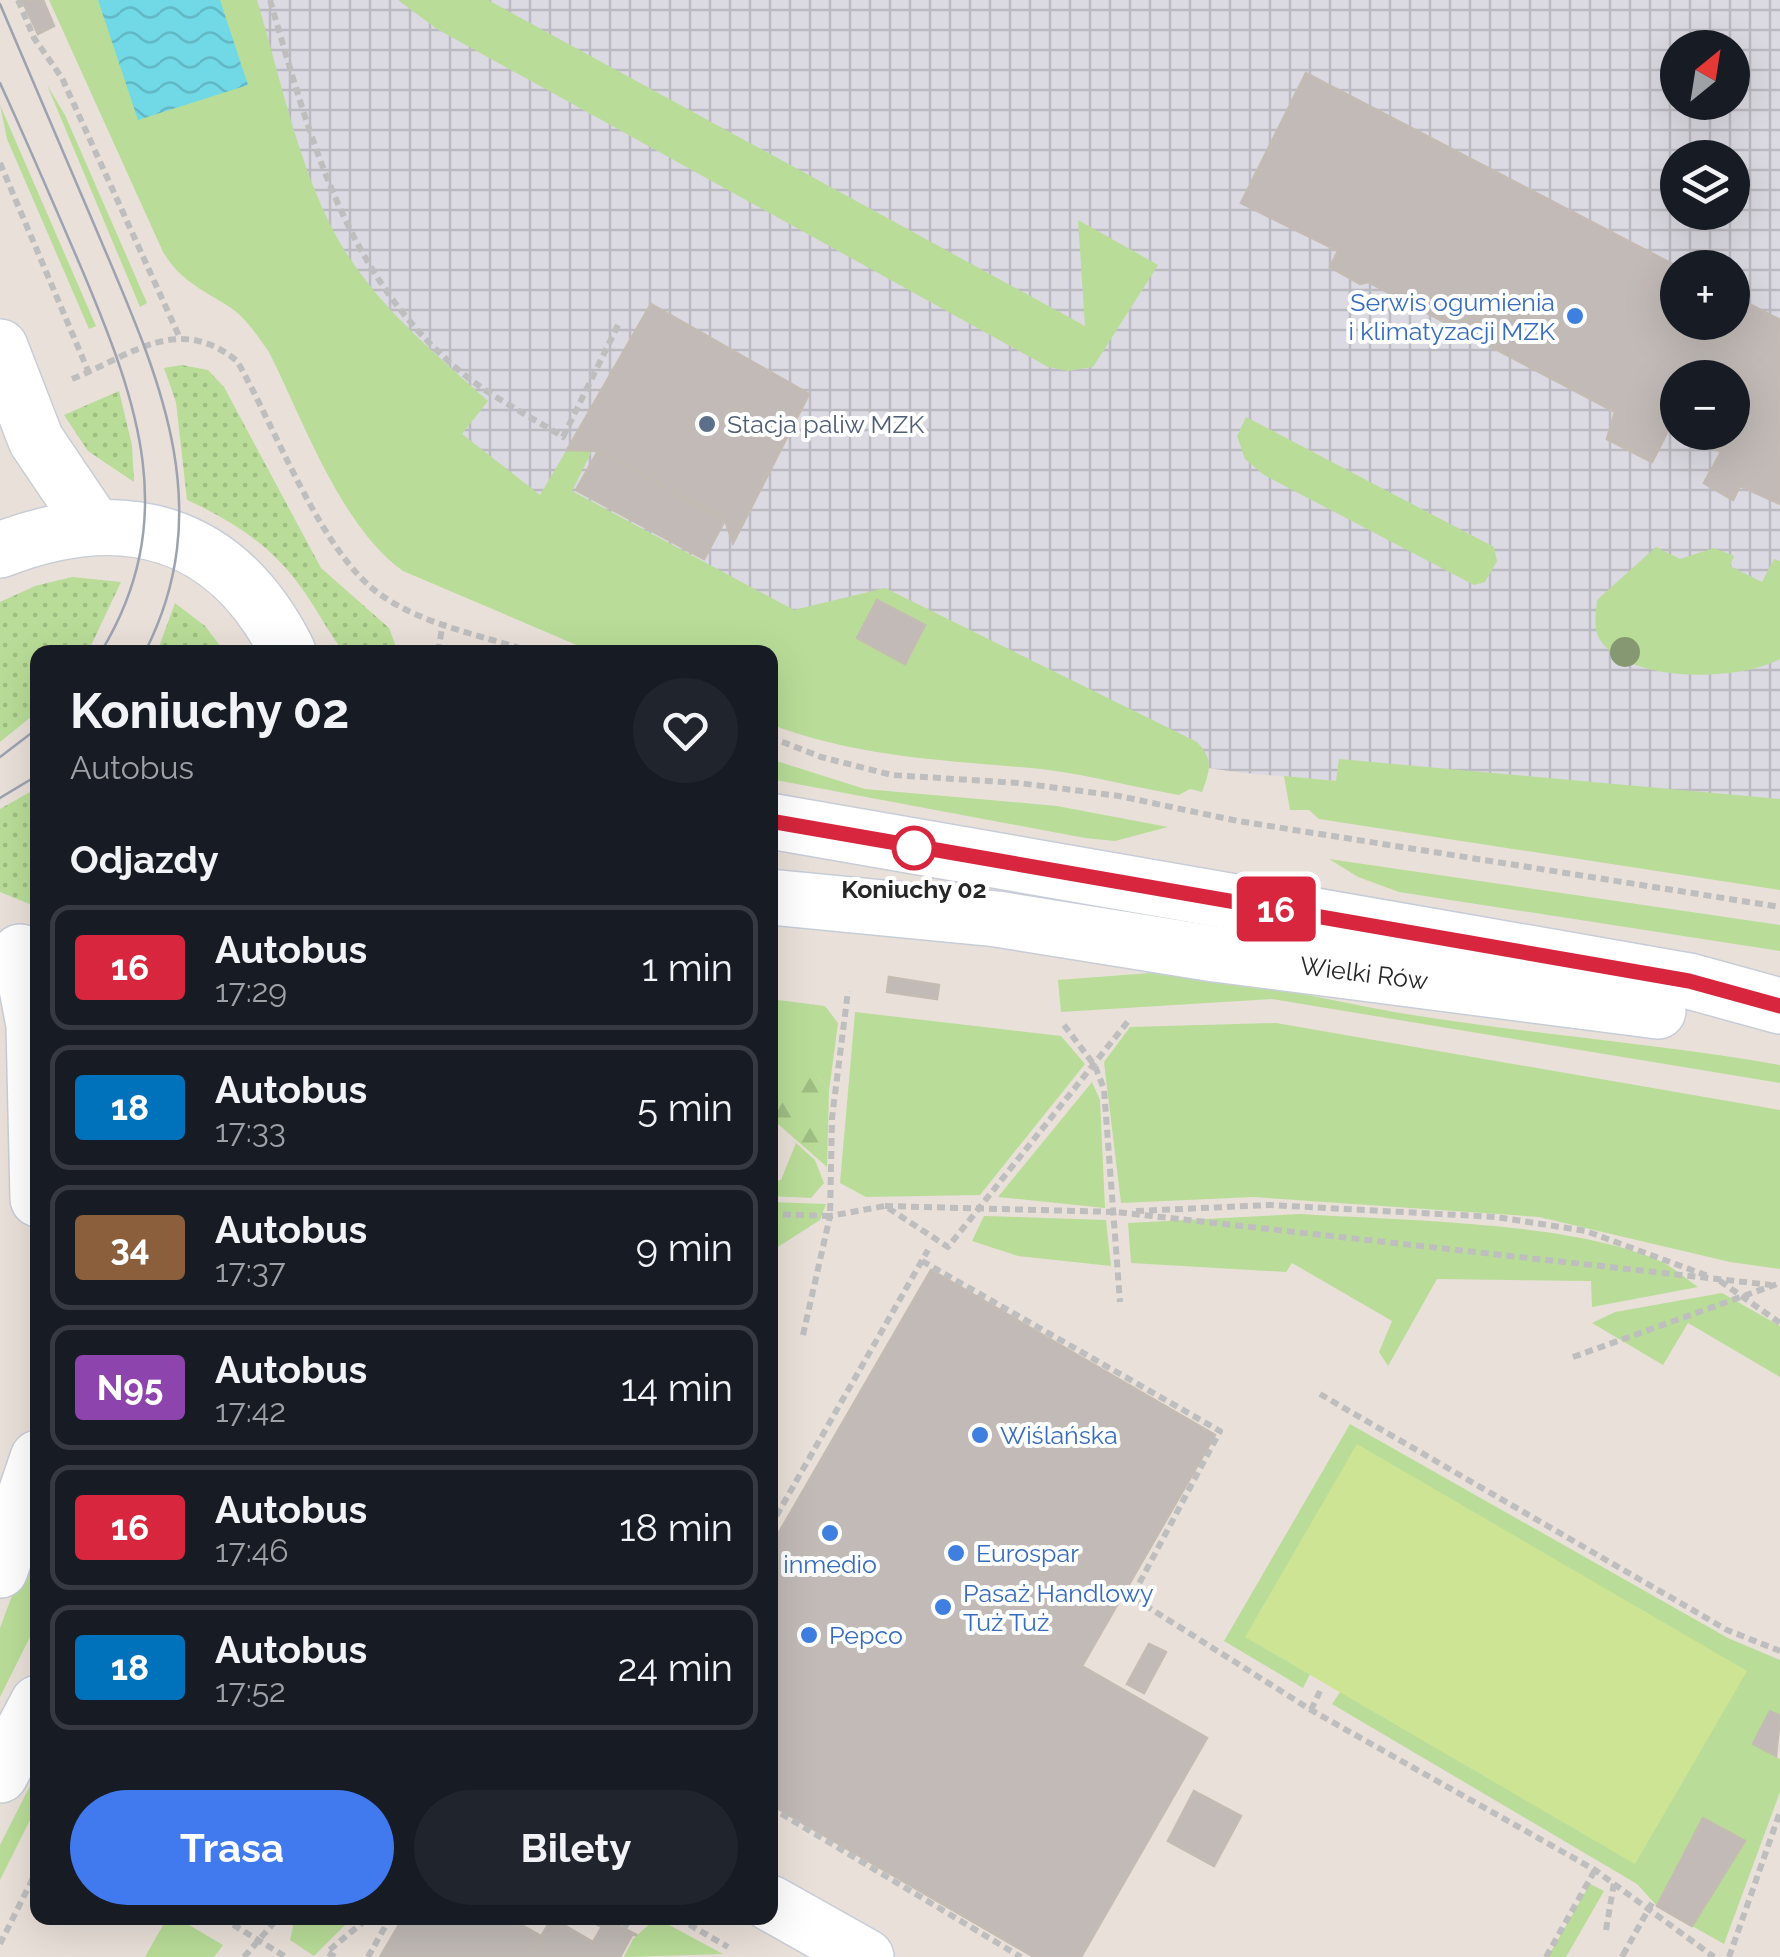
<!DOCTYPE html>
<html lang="pl">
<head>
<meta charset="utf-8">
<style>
  :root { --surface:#171b24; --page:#20242c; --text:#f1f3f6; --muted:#9ea1a6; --line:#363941; --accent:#417aee }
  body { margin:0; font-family:Raleway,sans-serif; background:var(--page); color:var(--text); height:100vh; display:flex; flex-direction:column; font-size:38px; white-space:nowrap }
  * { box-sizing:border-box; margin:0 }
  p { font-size:32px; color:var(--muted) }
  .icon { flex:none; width:55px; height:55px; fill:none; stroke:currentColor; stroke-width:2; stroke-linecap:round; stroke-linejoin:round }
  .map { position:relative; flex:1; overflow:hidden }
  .sheet { position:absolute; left:30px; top:645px; width:748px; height:1280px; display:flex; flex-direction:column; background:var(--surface); border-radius:20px; box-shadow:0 10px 40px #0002 }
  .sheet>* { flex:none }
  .badge { padding:0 20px; border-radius:8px; font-size:35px; line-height:65px }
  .needle { width:65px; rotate:30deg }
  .tools { position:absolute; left:1660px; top:30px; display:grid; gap:20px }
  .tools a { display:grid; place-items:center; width:90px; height:90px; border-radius:50%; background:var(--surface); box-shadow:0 10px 40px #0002; font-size:50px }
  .map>.badge { position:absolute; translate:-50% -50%; box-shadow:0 0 0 5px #fff }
  h2 { padding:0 40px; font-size:38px; line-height:90px }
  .round { display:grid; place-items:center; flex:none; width:105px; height:105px; border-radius:52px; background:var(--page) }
  .overview { display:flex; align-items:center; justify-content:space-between; height:170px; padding:0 40px }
  h1 { font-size:48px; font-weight:700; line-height:75px }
  .primary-button { display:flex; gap:20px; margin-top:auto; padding:20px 40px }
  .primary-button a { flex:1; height:115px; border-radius:60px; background:var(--accent); color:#fff; font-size:40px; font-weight:700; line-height:115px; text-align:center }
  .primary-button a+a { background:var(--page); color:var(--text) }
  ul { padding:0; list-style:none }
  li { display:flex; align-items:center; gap:30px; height:125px; margin:0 20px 15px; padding:0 20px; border:5px solid var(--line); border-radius:20px }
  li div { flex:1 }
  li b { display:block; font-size:38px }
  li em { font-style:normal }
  li .badge { min-width:110px; font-weight:700; text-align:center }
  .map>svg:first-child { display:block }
</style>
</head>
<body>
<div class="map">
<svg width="1780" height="1957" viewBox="0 0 1780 1957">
  <defs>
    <pattern id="industrial-grid" width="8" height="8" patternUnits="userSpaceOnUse" patternTransform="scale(2.5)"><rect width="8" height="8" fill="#dbd9e1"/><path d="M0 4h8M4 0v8" fill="none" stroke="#bcbac1"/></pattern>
    <pattern id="forest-firs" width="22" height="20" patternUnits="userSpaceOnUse" patternTransform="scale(2.5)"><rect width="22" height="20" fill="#b9dd98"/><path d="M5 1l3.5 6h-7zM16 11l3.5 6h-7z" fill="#9fbe83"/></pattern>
    <pattern id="garden-dots" width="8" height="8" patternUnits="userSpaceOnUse" patternTransform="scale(2.5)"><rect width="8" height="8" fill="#b9dd98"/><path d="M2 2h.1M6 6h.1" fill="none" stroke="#9fbe83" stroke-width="1.8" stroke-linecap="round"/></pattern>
    <pattern id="water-waves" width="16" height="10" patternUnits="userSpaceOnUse" patternTransform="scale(2.5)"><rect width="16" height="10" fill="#71d8e6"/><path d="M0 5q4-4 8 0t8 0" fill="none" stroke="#62b9c5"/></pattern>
  </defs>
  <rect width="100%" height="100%" fill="#e9e0d9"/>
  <!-- industrial -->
  <path fill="url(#industrial-grid)" fill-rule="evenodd" d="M 61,0 L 1780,0 L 1780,821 L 1244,773 L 891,725 L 770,652 L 519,595 ZM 1678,48 L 1732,48 L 1732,102 L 1678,102 ZM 1678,158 L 1732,158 L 1732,212 L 1678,212 ZM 1678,268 L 1732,268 L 1732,322 L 1678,322 ZM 1678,378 L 1732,378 L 1732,432 L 1678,432 Z"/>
  <!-- grass -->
  <g fill="#b9dd98">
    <path d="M 49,0 L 257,0 C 280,76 297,161 334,232 C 370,300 431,350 488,401 L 462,434 L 540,495 L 572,441 L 591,453 L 572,491 L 794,610 L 885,588 L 1197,742 C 1214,760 1210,770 1202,792 L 1190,789 L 1179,795 C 1126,786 1072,770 1019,767 C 935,760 850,755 770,724 L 770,652 L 593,652 L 403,571 C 341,527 303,420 269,352 C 258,337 247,319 231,308 C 204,290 181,282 163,252 Z"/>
    <polygon points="398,0 488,0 1085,326 1078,220 1158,265 1093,367 1068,371 1048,367 437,29"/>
    <polygon points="47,85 65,115 147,303 140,307"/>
    <polygon points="0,105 96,326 89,329 7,139"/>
    <polygon points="1246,417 1494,547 1497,561 1485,582 1474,585 1264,475 1245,459 1237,436"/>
    <path d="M 1656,547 L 1680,559 L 1714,548 L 1734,556 L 1730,566 L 1762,582 L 1774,559 L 1780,561 L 1780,659 C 1739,681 1636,683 1603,644 C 1592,631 1596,615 1597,600 Z"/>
    <polygon points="770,759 865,789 1057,806 1168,827 1115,841 1085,838 770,779"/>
    <polygon points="1339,759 1780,799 1780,890 1319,819 1309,810 1290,810 1284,776 1336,781"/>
    <polygon points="1329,859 1780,925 1780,951 1399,892 1358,877"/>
    <path d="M 1150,973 C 1234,976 1317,999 1400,1013 C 1526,1034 1654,1043 1780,1065 L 1780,1083 L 1272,999 L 1061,1012 L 1058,980 Z"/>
    <polygon points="770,999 825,1006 838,1023 829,1091 817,1074 770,1075"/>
    <polygon points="855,1012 1061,1036 1085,1064 980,1195 866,1197 840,1183"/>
    <polygon points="1276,1023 1780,1110 1780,1269 1730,1262 1539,1217 1253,1197 1121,1203 1104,1062 1130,1027"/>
    <polygon points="1092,1082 1100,1100 1105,1208 998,1197"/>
    <polygon points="796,1143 815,1160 824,1183 811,1198 770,1196 770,1182 781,1180"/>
    <polygon points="770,1202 826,1204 820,1220 770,1252"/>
    <path d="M 1301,1214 C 1404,1221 1567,1221 1660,1261 C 1673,1267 1686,1279 1698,1287 L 1592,1307 L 1591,1281 L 1437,1279 L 1388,1366 L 1379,1352 L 1392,1321 L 1292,1263 L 1286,1272 L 1131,1263 L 1128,1223 Z"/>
    <polygon points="984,1216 1106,1220 1111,1266 1018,1256 972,1241"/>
    <polygon points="1722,1293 1780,1326 1780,1377 1688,1323 1663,1365 1592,1323 1615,1312"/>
    <polygon points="1350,1424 1728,1638 1780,1660 1780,1716 1770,1712 1753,1744 1780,1759 1780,1792 1724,1944 1692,1926 1740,1844 1703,1819 1657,1906 1637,1884 1332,1704 1340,1692 1747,1672 1245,1636 1310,1674 1303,1688 1224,1641"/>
    <polygon points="37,1544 37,1623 0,1697 0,1628 29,1550"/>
    <polygon points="37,1772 37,1806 0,1880 0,1845"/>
    <polygon points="1590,1884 1604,1891 1566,1957 1548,1957"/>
    <polygon points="167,1918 177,1918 223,1945 214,1957 145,1957"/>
    <polygon points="295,1918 352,1918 314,1956 290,1940"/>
    <polygon points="656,1918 723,1954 624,1957 633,1939"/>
  </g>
  <!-- forest -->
  <polygon fill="url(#forest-firs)" points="793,1070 817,1074 829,1091 827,1167 770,1117 770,1075"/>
  <!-- garden -->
  <g fill="url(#garden-dots)">
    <path d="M 182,365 L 208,370 L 224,387 L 321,568 L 389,628 L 398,652 L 344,652 C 327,631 316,607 300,586 C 272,546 231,520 187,500 L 176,402 L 164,368 Z"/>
    <polygon points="119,391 132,445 134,482 88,451 64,415"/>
    <polygon points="72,577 121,582 88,652 38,652 37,712 0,742 0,602 35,586"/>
    <polygon points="175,603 205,626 225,652 157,652"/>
    <polygon points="37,788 37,907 0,892 0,809"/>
  </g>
  <!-- pitch -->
  <polygon fill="#cde494" points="1357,1444 1747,1671 1635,1864 1245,1637"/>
  <!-- water -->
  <polygon fill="url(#water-waves)" points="98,0 220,0 248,85 138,120"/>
  <!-- building -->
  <g fill="#c1bab6" stroke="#c4bbb3" stroke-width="2.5">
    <polygon points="22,0 43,0 54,26 38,34"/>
    <polygon points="1306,73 1680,268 1678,322 1732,322 1732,295 1780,320 1780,504 1740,486 1733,500 1704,483 1721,452 1682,432 1732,432 1732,378 1678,378 1678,430 1670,427 1652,462 1607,439 1615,412 1368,282 1360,284 1330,267 1338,251 1241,203"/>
    <polygon points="651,304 809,394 733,543 725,520 598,451 567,450"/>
    <polygon points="598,451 725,520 704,559 576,490"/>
    <polygon points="877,600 925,625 905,664 857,638"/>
    <polygon points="889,977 939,985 937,999 887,992"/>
    <polygon points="931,1270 1215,1435 1082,1666 1207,1738 1081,1957 1034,1957 770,1804 770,1548"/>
    <polygon points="1149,1644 1166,1652 1144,1693 1127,1684"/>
    <polygon points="1770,1711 1780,1716 1776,1756 1753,1744"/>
    <polygon points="1194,1791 1241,1816 1214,1866 1168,1841"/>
    <polygon points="1703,1818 1745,1841 1692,1926 1657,1906"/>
    <polygon points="403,1918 509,1918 541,1936 529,1957 380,1957"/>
    <polygon points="552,1918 593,1942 602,1927 596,1924 599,1918 622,1918 618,1925 637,1935 632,1935 620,1957 529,1957"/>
  </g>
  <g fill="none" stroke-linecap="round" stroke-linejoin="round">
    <defs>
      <g id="minor">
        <polyline points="0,347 36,440 94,526"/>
        <path d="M 0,550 C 123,502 227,529 288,652"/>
        <polyline points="770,821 1689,981 1780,1006"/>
        <polyline points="770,897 997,919 1215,954 1658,1011"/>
        <polyline points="20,952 34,1025 38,1199"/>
        <polyline points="0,1570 38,1458"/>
        <polyline points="0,1775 38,1703"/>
        <polyline points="770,1903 866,1957"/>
      </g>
    </defs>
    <!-- minor casing -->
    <use href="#minor" stroke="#c7cdd8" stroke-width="58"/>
    <!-- path -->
    <g stroke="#bebebe" stroke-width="6" stroke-dasharray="8 5" stroke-linecap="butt">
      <polyline points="18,0 34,38 62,78 179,336"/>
      <path d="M 270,0 C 312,143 347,284 471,380 C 499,401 533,418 563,437 L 620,321"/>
      <polyline points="0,163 89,373"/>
      <path d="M 72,379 C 132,355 178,313 237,361 C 275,426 321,554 381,595 C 423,625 484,636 532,652"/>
      <polyline points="438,652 443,622"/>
      <polyline points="770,737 821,757 892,775 1019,783 1119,796 1238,821 1780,907"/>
      <polyline points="1064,1025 1095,1066 1104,1089 1120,1302"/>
      <polyline points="885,1206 1116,1212 1771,1285"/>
      <polyline points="1136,1211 1270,1205 1496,1217 1586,1231 1708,1276"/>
      <polyline points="770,1214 830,1216 832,1118 848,991"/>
      <polyline points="922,1261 1220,1431 1132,1597 1311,1710 1595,1870 1714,1957"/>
      <polyline points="1720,1281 1780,1323"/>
      <polyline points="803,1335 830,1216 885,1206 948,1247 1129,1020"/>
      <polyline points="1573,1357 1780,1283"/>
      <polyline points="1320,1394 1727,1630 1780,1651"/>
      <polyline points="770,1527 928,1250"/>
      <polyline points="1311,1710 1321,1689"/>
      <polyline points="770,1807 1021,1957"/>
      <polyline points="222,1918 286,1957"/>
      <polyline points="678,1918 728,1947"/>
      <polyline points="624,1928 631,1918"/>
      <polyline points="1606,1930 1614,1883"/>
      <polyline points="0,1944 38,1868"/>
      <polyline points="244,1957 278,1918"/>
      <polyline points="335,1957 327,1952 368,1918"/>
      <polyline points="368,1957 390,1918"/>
      <polyline points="1546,1957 1595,1870"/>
      <polyline points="1622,1957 1623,1955"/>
      <polyline points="1729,1957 1780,1812"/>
    </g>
    <!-- minor -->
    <use href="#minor" stroke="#fff" stroke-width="55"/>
    <!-- tram -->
    <g stroke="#9ca2b0" stroke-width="2.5">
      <path d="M 0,4 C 32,79 64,154 96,229 C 155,369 221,503 145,652"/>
      <path d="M 0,83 C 29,146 56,209 83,272 C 138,403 181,520 101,652"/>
      <polyline points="0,757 38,728"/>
      <polyline points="0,798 38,775"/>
    </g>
    <!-- path-bridge -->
    <polyline stroke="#bebebe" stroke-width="6" stroke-dasharray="8 5" stroke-linecap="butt" points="1623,1955 1652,1903"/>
  </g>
  <!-- trees -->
  <circle fill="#859872" cx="1625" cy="652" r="15"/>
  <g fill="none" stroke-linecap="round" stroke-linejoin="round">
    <defs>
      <polyline id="line" points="770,821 1689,981 1780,1006"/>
    </defs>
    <!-- line casing -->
    <use href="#line" stroke="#fff" stroke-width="22"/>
    <!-- line -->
    <use href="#line" stroke="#d7263d" stroke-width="15"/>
  </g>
  <!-- markers -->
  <g fill="#3f7fe0" stroke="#fff" stroke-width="4">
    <circle cx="1575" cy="316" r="10"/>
    <circle cx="980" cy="1435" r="10"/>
    <circle cx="830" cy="1533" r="10"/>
    <circle cx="956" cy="1553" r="10"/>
    <circle cx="943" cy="1607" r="10"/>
    <circle cx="809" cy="1635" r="10"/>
  </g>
  <circle fill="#5c6f8a" stroke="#fff" stroke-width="4" cx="707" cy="424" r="10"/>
  <circle fill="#fff" stroke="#d7263d" stroke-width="5" cx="914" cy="848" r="20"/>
  <g text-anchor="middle" stroke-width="8" stroke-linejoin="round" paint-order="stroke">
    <!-- shop labels -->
    <g font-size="25" fill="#366cbe" stroke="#fff" text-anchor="start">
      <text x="1555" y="311" text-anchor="end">Serwis ogumienia<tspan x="1555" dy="29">i klimatyzacji MZK</tspan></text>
      <text x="1000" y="1444">Wiślańska</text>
      <text x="976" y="1562">Eurospar</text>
      <text x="830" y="1573" text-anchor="middle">inmedio</text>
      <text x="963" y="1602">Pasaż Handlowy<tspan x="963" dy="29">Tuż Tuż</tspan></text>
      <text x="829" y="1644">Pepco</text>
    </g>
    <!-- service labels -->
    <g font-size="25" fill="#4e5e75" stroke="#fff" text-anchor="start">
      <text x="727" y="433">Stacja paliw MZK</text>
    </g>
    <!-- stop labels -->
    <g font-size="25" font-weight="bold" fill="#272727" stroke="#fff">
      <text x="914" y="898">Koniuchy 02</text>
    </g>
    <!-- street labels -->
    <g font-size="25" fill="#272727" stroke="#fff">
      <text transform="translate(1364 973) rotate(7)" y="9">Wielki Rów</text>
    </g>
  </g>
</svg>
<div class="tools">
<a><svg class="needle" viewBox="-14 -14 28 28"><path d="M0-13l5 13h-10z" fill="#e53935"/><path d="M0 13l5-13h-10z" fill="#9ea1a6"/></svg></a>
<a><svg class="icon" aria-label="layers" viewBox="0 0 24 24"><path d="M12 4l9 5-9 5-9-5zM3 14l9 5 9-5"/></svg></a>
<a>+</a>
<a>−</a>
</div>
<b class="badge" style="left:1276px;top:909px;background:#d7263d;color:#fff">16</b>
<section class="sheet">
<div class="overview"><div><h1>Koniuchy 02</h1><p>Autobus</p></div><a class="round"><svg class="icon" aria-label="heart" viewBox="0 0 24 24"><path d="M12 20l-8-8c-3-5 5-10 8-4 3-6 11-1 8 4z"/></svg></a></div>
<h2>Odjazdy</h2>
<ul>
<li><span class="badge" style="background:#d7263d;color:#fff">16</span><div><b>Autobus</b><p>17:29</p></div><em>1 min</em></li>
<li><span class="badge" style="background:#0072bc;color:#fff">18</span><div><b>Autobus</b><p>17:33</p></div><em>5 min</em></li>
<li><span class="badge" style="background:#8b5e3c;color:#fff">34</span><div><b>Autobus</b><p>17:37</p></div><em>9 min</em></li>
<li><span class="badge" style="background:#8e44ad;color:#fff">N95</span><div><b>Autobus</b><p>17:42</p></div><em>14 min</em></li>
<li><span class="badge" style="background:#d7263d;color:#fff">16</span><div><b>Autobus</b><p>17:46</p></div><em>18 min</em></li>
<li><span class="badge" style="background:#0072bc;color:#fff">18</span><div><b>Autobus</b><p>17:52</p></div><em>24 min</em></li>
</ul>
<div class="primary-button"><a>Trasa</a><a>Bilety</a></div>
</section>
</div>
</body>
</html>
